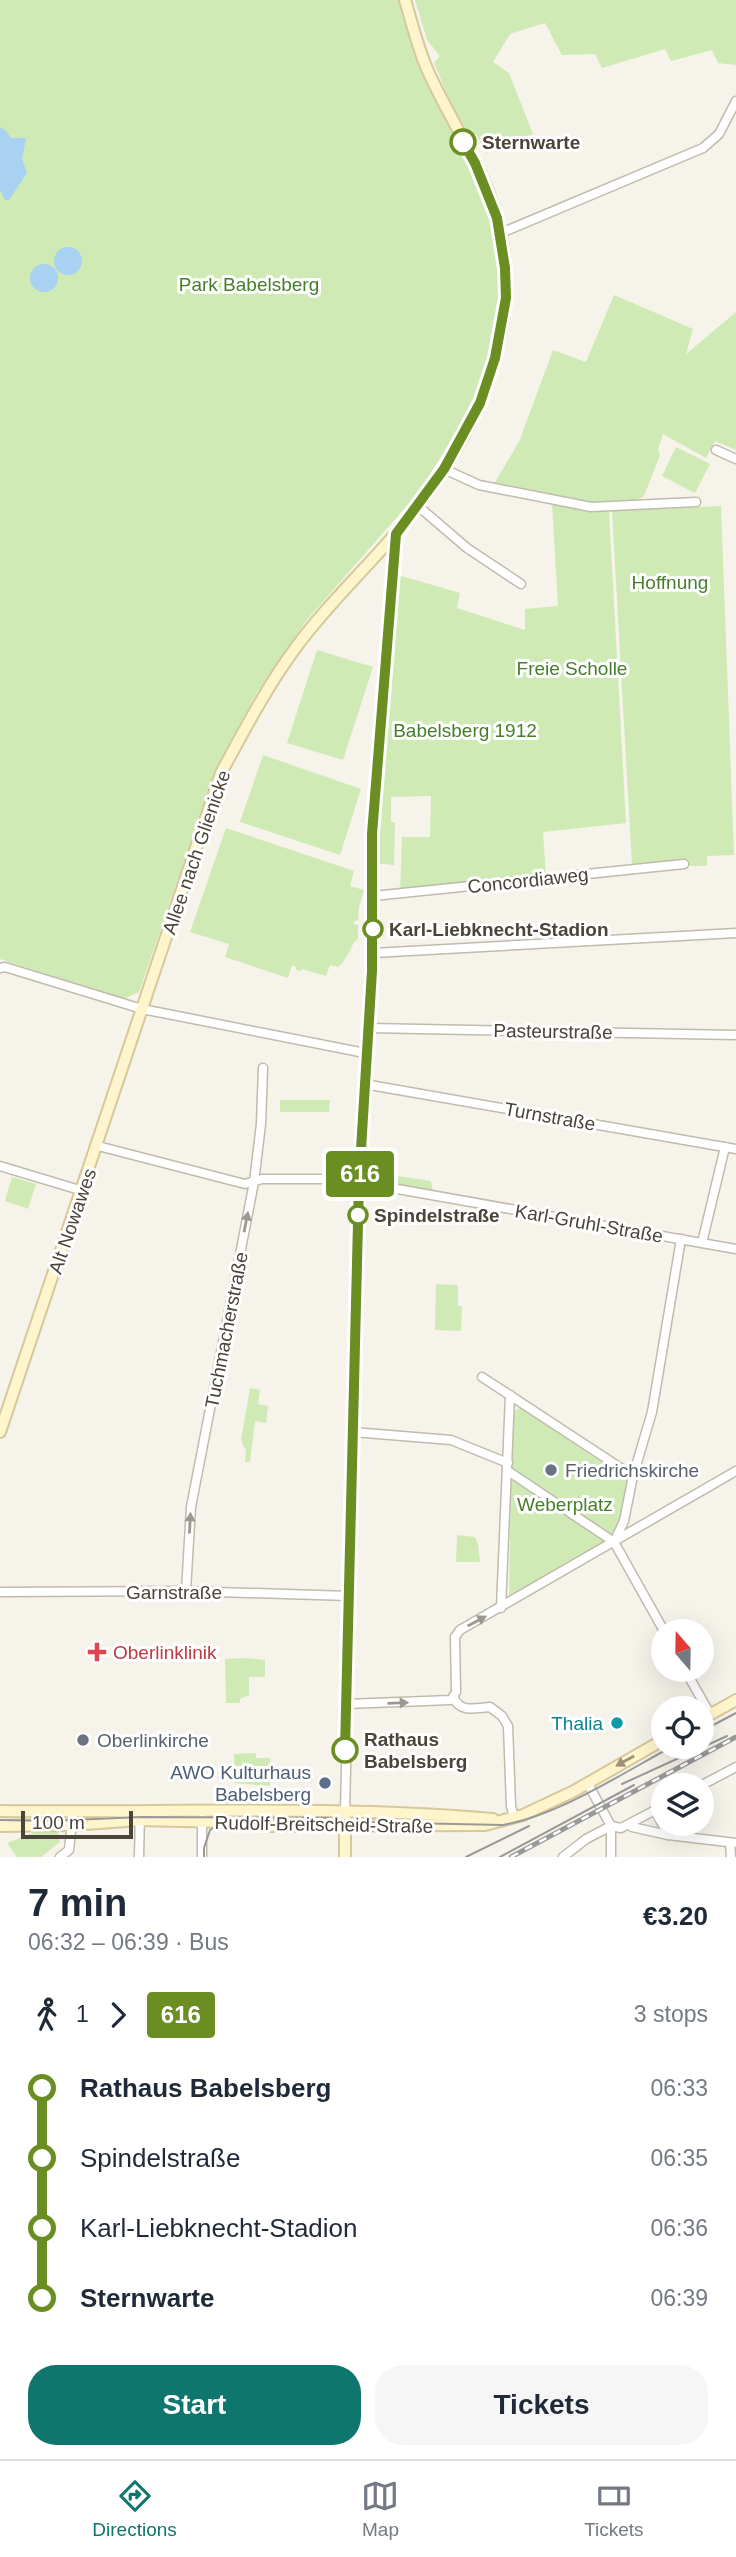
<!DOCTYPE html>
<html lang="en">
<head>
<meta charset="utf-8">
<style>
  :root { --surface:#fff; --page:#f6f6f7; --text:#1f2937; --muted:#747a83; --line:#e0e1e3; --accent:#0f766e }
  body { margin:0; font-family:Helvetica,sans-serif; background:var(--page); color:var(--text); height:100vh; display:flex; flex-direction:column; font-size:26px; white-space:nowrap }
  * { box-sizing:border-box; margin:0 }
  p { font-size:23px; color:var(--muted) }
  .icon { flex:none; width:38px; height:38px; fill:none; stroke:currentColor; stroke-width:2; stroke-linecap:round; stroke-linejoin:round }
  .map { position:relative; height:1857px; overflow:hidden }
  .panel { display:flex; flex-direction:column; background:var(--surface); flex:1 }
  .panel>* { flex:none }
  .badge { padding:0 14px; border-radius:5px; font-size:24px; line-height:46px }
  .needle { width:46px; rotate:340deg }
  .fabs { position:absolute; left:651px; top:1619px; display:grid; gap:14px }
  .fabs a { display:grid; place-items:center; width:63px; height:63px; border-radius:50%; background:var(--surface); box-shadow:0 7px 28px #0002; font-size:35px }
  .scale { position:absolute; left:21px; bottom:18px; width:112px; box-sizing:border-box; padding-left:7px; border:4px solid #4a4439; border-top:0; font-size:19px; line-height:24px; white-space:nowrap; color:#4a4439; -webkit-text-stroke:5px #fff; paint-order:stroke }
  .map>.badge { position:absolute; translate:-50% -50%; box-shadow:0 0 0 4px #fff }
  .legs { display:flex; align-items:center; gap:10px; height:77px; padding:0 28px; font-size:23px }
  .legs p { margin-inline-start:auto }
  .summary { display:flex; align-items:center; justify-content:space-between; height:119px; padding:0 28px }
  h1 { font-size:38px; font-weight:600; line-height:52px }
  .action { display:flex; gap:14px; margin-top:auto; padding:14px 28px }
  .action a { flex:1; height:80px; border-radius:28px; background:var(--accent); color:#fff; font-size:28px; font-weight:600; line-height:80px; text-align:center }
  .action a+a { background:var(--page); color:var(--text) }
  ul { padding:0 28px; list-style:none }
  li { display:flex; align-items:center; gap:24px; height:70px; font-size:26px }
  li i { display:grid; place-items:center; width:10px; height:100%; margin:0 9px; background:currentColor }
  li i::after { content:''; width:18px; height:18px; margin:-9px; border:5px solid; border-radius:50%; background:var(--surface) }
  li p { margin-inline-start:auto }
  li:first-child i { background:linear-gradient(#0000 50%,currentColor 0) }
  li:last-child i { background:linear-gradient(currentColor 50%,#0000 0) }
  .tabs { display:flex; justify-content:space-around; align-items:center; height:98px; border-top:2px solid var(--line); background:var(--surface); font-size:19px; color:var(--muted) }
  .tabs a { display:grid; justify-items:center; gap:4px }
  .tabs .current { color:var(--accent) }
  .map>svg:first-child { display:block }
</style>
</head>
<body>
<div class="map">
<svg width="736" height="1857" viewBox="0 0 736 1857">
  <rect width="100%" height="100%" fill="#f6f3eb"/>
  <!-- green -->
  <g fill="#cfeab4">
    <polygon points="0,0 399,0 423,77 467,159 494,226 501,275 499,305 485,374 456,433 418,493 306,621 256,694 212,781 139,992 123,999 0,959"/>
    <polygon points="415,0 736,0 736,65 718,63 712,50 671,61 665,49 602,68 595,54 562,55 545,23 510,34 493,62 509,73 533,134 486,153 476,134 468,138 454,111 434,63 440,56 427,40"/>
    <path d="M 614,295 L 693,329 L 686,354 L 736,312 L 736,450 L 715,441 L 706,458 L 663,434 L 658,449 L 660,455 L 644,496 C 620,516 526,490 494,484 L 519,442 L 553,350 L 586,362 Z"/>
    <polygon points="676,447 710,464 695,493 662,476"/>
    <polygon points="552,503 584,511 609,511 626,823 543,832 546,876 400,891 402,837 430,837 431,796 391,797 391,822 395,822 394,865 373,863 395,574 460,593 457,608 525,630 525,609 558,606"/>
    <polygon points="721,506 734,855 707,856 707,866 632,865 612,511"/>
    <polygon points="317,650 373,667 343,760 287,743"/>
    <polygon points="263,755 361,789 340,855 240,822"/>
    <path d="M 226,828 L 354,871 L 350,886 L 364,890 L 359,907 L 358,920 L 355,921 L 353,924 L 358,925 L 358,939 C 350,944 350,957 338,967 L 330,965 L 326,976 L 302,969 L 301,971 L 296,970 L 296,967 L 292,965 L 288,978 L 225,957 L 229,944 L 190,932 Z"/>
    <polygon points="280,1100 330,1100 329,1112 280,1112"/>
    <polygon points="378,1173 431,1181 433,1192 378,1182"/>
    <polygon points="12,1177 36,1184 28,1209 5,1201"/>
    <polygon points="436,1284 458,1285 458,1306 462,1306 461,1331 435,1330"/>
    <polygon points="250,1388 260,1390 258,1404 268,1406 266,1423 255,1421 250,1462 245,1462 246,1451 241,1440"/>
    <polygon points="521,1408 628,1480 615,1540 509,1599 512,1415 515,1410"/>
    <polygon points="457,1535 475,1537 478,1544 480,1562 456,1562"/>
    <polygon points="246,1658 265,1660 265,1677 249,1677 249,1695 240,1699 240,1703 226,1703 225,1659"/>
    <polygon points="256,1753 256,1758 270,1758 270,1786 234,1783 234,1754"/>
    <polygon points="36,1832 58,1832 60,1842 41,1857 17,1857 7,1843"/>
  </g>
  <!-- water -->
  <g fill="#a8d1f2">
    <polygon points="0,127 5,130 11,138 26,138 22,159 27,173 9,200 5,200 0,190"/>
    <circle cx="68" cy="261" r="14"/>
    <circle cx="44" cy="278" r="14"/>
  </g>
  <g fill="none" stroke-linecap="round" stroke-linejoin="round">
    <defs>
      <g id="street">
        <polyline points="501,233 703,148 719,134 736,101"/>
        <polyline points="716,450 736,459"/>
        <polyline points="444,469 479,485 591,507 696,502"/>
        <polyline points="418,506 467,548 521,584"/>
        <polyline points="373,896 684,864"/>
        <polyline points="373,953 736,933"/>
        <polyline points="0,968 5,967 142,1009 365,1053"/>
        <polyline points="369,1028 736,1035"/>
        <polyline points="364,1084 736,1149"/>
        <polyline points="98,1146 245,1184 262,1179 341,1179 736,1249"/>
        <polyline points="0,1166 83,1191"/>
        <polyline points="702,1243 725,1147"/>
        <polyline points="482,1377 633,1476"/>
        <polyline points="353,1432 451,1440 508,1463"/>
        <polyline points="508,1471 614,1542 664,1631"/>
        <polyline points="615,1540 624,1521 633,1476 652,1412 681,1239"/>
        <polyline points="186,1591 191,1507 254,1182 261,1124 263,1068"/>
        <polyline points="0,1592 186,1591 349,1596"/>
        <polyline points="501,1608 510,1395"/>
        <polyline points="685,1670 710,1714"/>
        <path d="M 454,1698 C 460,1713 476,1708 490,1707 L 502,1716 L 508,1726 L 511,1806 L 514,1818"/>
        <polyline points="346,1704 451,1700 456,1692 455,1637 460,1630 736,1471"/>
        <polyline points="588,1784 611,1826 611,1857"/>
        <polyline points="702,1785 736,1767"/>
        <polyline points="655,1810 668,1835"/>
        <polyline points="345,1812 359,1182 372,971 372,834 395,534"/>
        <polyline points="611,1826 621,1828 663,1806"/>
        <polyline points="632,1827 668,1835 736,1843"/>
        <polyline points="730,1843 731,1857"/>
        <polyline points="60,1857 69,1850 73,1812"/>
        <polyline points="139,1857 140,1815"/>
        <polyline points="202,1857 202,1818"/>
        <polyline points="563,1857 586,1839 611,1826"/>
      </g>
      <g id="secondary">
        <path d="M 0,1432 L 221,773 C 244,731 266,688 294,650 C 324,608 362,573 395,534 C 467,451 524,342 500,230 C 488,173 451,123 428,71 C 418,49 412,23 405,0"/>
        <polyline points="702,1719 736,1700"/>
        <path d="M 0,1811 C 164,1813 330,1805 493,1819"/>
        <polyline points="0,1826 72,1825 140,1820 227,1822 270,1826 485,1825 523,1815 574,1791 663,1740"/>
        <polyline points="345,1857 345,1818"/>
      </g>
    </defs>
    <!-- street casing -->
    <use href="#street" stroke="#c1bbad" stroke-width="11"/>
    <!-- secondary casing -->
    <use href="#secondary" stroke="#d6c89b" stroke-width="14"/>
    <!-- street -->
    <use href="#street" stroke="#fff" stroke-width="8"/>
    <!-- secondary -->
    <use href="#secondary" stroke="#fff5cc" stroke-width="10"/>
    <!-- tram -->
    <g stroke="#999" stroke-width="2">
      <polyline points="702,1731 736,1713"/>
      <polyline points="622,1784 727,1736"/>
      <path d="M 0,1820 L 51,1821 L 140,1817 L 326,1818 L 358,1822 L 503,1825 C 559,1815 623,1773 673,1746"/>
      <polyline points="204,1857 204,1848 210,1830 228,1820"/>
      <polyline points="466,1857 529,1826"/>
      <polyline points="500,1857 634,1785"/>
    </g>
    <defs>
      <polyline id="rail" points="511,1857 736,1737"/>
    </defs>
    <!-- rail casing -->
    <use href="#rail" stroke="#999" stroke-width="5"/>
    <!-- rail -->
    <use href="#rail" stroke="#fff" stroke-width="2.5" stroke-dasharray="8" stroke-linecap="butt"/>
  </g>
  <!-- one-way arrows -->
  <defs><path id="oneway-solid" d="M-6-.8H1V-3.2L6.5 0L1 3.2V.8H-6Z" transform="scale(1.75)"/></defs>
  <g fill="#9b9892">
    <use href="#oneway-solid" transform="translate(246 1222) rotate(-79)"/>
    <use href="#oneway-solid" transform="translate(190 1523) rotate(-87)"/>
    <use href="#oneway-solid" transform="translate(477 1621) rotate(-28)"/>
    <use href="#oneway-solid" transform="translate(398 1703) rotate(-2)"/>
  </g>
  <use fill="#9b947b" href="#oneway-solid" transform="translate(625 1761) rotate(151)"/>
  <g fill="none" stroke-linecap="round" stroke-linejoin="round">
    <defs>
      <polyline id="line-1" points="345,1750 359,1182 372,971 372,834 396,534 444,469 480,403 495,358 506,298 505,268 497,218 475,163 463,142"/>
    </defs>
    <!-- line-1 casing -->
    <use href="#line-1" stroke="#fff" stroke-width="16"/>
    <!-- line-1 -->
    <use href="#line-1" stroke="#6b8e23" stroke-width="10"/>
  </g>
  <!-- markers -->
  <g fill="#fff" stroke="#6b8e23" stroke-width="3.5">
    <circle cx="463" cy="142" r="12"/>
    <circle cx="373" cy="929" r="9"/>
    <circle cx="358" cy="1215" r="9"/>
    <circle cx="345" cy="1750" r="12"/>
  </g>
  <g fill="#6b7280" stroke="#fff" stroke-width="2.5">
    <circle cx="551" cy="1470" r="7"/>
    <circle cx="83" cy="1740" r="7"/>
  </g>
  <path fill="#e0444e" stroke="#fff" stroke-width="2.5" d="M93.5 1641.5h7v7h7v7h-7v7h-7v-7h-7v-7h7z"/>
  <circle fill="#0f9aa8" stroke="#fff" stroke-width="2.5" cx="617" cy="1723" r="7"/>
  <circle fill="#5c6f8a" stroke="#fff" stroke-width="2.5" cx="325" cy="1783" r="7"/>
  <g text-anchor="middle" stroke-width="6" stroke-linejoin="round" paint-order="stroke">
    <!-- stop labels -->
    <g font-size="19" font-weight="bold" fill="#4a4439" stroke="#fff" text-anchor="start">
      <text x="482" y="149">Sternwarte</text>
      <text x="389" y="936">Karl-Liebknecht-Stadion</text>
      <text x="374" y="1222">Spindelstraße</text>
      <text x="364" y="1746">Rathaus<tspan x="364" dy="22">Babelsberg</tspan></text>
    </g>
    <!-- park labels -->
    <g font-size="19" fill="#467e2a" stroke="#fff">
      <text x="249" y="291">Park Babelsberg</text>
      <text x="670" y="589">Hoffnung</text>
      <text x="572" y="675">Freie Scholle</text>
      <text x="465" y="737">Babelsberg 1912</text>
      <text x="565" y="1511">Weberplatz</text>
    </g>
    <!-- street labels -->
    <g font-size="19" fill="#4a4439" stroke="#fff">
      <text transform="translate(196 852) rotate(-71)" y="7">Allee nach Glienicke</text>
      <text transform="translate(528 880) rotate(-6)" y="7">Concordiaweg</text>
      <text transform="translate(553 1031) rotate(1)" y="7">Pasteurstraße</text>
      <text transform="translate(550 1116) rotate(10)" y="7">Turnstraße</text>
      <text transform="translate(72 1221) rotate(-71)" y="7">Alt Nowawes</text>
      <text transform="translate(589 1223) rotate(10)" y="7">Karl-Gruhl-Straße</text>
      <text transform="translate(226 1330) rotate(-79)" y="7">Tuchmacherstraße</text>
      <text x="174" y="1599">Garnstraße</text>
      <text transform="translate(324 1824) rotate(1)" y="7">Rudolf-Breitscheid-Straße</text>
    </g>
    <!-- worship labels -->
    <g font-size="19" fill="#5b616d" stroke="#fff" text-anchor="start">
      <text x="565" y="1477">Friedrichskirche</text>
      <text x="97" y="1747">Oberlinkirche</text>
    </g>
    <!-- health labels -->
    <g font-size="19" fill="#be3a42" stroke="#fff" text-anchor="start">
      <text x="113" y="1659">Oberlinklinik</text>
    </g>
    <!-- culture labels -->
    <g font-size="19" fill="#0d838f" stroke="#fff" text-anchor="end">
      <text x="603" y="1730">Thalia</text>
    </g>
    <!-- service labels -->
    <g font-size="19" fill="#4e5e75" stroke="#fff" text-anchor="end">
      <text x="311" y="1779">AWO Kulturhaus<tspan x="311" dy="22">Babelsberg</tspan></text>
    </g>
  </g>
</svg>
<div class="fabs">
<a><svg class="needle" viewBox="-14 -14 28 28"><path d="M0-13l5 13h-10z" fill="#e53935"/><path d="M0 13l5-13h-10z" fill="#747a83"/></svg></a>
<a><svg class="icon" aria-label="locate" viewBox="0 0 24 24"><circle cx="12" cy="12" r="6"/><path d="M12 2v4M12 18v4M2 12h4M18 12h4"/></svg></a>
<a><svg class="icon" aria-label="layers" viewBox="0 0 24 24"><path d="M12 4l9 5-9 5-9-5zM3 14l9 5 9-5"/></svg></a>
</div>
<div class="scale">100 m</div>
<b class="badge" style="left:360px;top:1174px;background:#6b8e23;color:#fff">616</b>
</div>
<section class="panel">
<div class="summary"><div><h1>7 min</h1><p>06:32 – 06:39 · Bus</p></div><b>€3.20</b></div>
<div class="legs"><svg class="icon" aria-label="walk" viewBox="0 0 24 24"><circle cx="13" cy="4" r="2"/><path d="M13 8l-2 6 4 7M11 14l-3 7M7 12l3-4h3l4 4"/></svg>1<svg class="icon" aria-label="forward" viewBox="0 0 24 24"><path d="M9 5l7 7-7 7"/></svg><b class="badge" style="background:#6b8e23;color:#fff">616</b><p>3 stops</p></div>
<ul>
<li><i style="color:#6b8e23"></i><b>Rathaus Babelsberg</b><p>06:33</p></li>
<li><i style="color:#6b8e23"></i><span>Spindelstraße</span><p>06:35</p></li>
<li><i style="color:#6b8e23"></i><span>Karl-Liebknecht-Stadion</span><p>06:36</p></li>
<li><i style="color:#6b8e23"></i><b>Sternwarte</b><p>06:39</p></li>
</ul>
<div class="action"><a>Start</a><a>Tickets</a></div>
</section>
<nav class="tabs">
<a class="current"><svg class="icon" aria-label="directions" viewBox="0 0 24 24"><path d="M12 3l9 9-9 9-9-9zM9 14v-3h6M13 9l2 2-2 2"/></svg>Directions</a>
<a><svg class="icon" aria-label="map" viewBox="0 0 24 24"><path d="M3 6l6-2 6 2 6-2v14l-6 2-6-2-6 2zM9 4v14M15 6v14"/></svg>Map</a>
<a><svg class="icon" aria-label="tickets" viewBox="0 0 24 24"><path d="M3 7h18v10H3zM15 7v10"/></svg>Tickets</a>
</nav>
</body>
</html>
